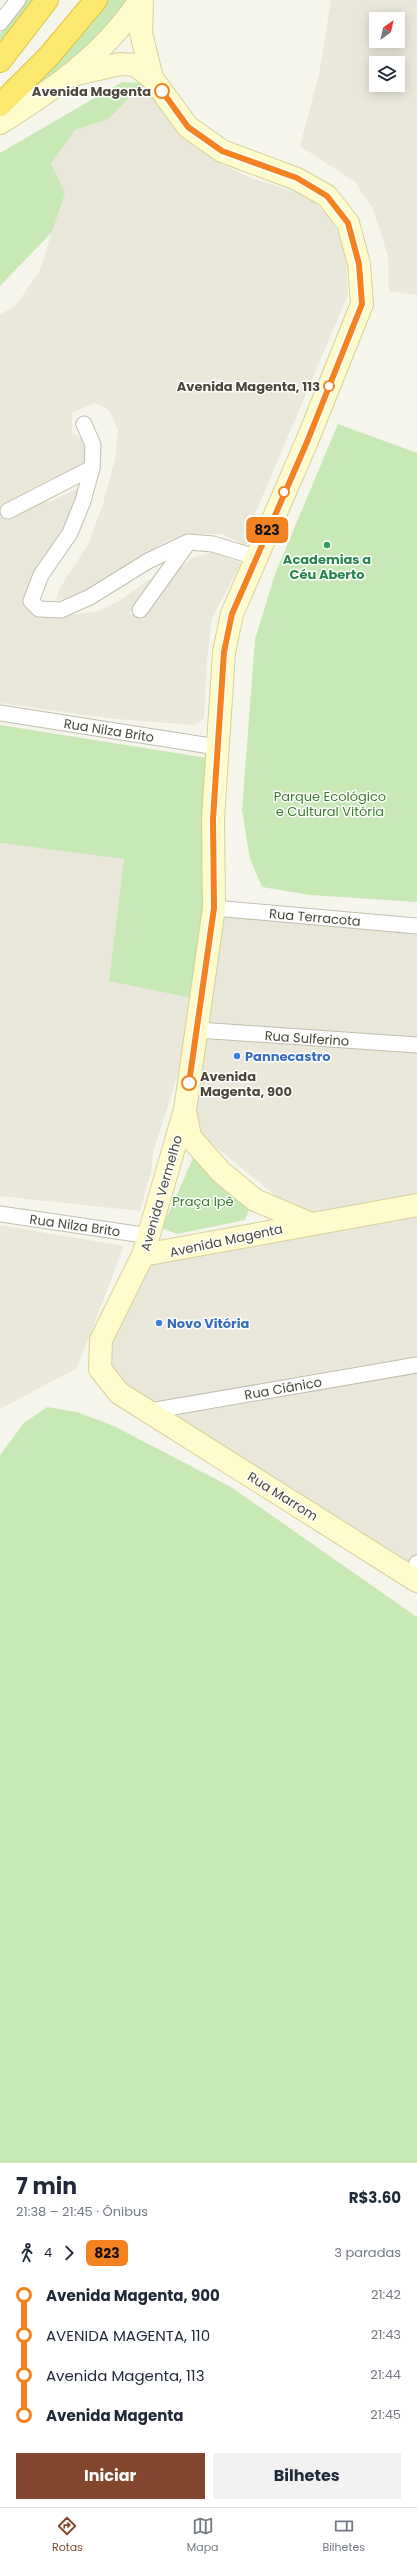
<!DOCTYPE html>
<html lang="pt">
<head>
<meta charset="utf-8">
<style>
  :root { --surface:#fff; --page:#f2f2f3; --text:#1f2937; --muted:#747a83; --line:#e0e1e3; --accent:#81462d }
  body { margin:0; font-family:Poppins,sans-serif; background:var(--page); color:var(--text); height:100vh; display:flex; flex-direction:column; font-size:15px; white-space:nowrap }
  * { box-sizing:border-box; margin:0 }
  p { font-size:13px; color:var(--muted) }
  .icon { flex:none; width:22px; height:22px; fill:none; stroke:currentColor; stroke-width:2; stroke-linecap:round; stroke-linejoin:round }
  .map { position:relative; height:2163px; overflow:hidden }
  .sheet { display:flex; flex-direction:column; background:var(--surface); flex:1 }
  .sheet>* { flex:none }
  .badge { padding:0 8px; border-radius:6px; font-size:14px; line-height:26px }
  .needle { width:26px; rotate:34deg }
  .buttons { position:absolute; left:369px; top:12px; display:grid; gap:8px }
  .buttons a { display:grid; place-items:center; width:36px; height:36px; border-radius:0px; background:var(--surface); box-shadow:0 2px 10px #0003; font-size:20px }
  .map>.badge { position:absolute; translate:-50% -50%; box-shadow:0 0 0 2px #fff }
  .legs { display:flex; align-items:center; gap:6px; height:44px; padding:0 16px; font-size:13px }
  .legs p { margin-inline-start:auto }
  .headline { display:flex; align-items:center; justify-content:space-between; height:68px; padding:0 16px }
  h1 { font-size:22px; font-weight:700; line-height:30px }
  .button { display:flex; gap:8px; margin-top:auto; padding:8px 16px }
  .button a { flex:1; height:46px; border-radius:0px; background:var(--accent); color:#fff; font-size:16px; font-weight:700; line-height:46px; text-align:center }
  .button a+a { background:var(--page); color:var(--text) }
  ul { padding:0 16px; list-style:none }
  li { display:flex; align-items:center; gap:14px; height:40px; font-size:15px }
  li i { display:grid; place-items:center; width:6px; height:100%; margin:0 5px; background:currentColor }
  li i::after { content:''; width:10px; height:10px; margin:-5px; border:3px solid; border-radius:50%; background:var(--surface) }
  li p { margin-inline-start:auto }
  li:first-child i { background:linear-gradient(#0000 50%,currentColor 0) }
  li:last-child i { background:linear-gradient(currentColor 50%,#0000 0) }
  .dock { display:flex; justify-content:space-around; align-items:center; height:56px; border-top:1px solid var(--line); background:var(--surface); font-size:11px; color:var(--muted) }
  .dock a { display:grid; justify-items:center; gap:2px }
  .dock .active { color:var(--accent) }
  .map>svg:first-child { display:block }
</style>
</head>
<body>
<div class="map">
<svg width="417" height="2163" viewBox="0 0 417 2163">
  <rect width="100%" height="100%" fill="#f6f5ec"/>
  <!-- residential -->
  <g fill="#eae8da" fill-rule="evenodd">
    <path d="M 331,0 L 417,0 L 417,295 L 389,291 L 388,256 L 373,209 L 355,182 L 300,146 L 319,74 ZM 376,19 L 398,19 L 398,41 L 376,41 ZM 376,63 L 398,63 L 398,85 L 376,85 Z"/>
    <polygon points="143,83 195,144 221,164 251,178 308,196 329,217 343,240 346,265 348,295 246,535 234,531 249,538 246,546 222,534 198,534 168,540 76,597 56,600 59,589 88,545 103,504 115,459 118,430 109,410 95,403 72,413 72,433 96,444 86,467 40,490 48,503 89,483 34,602 58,617 98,611 117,602 165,569 129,613 142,620 178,570 192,558 213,552 241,563 212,618 207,658 204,719 194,725 116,719 0,703 0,315 16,305 40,270 64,193 51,164 75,130 109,119"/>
    <polygon points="0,843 124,859 109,980 201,1000 214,908 417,928 417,1581 100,1369 143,1255 309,1223 195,1130 200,1004 153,1153 151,1172 140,1211 0,1196"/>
    <polygon points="0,1225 124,1246 77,1368 0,1409"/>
  </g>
  <!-- green -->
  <g fill="#c8e9b5">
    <polygon points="26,0 35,0 0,41 0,34"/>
    <path d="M 101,0 L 127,0 C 98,46 64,70 19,99 Z"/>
    <polygon points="122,82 143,83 109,119 75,130 51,164 65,193 52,232 0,286 0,153"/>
    <polygon points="338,424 417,453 417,902 310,895 262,887 250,859 242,810 255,639 275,574"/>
    <polygon points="0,725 214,759 206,907 192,998 109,981 124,859 0,843"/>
    <polygon points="194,1156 198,1157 249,1210 245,1220 177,1234 162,1228"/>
    <polygon points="47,1407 77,1412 114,1426 231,1487 417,1617 417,2163 0,2163 0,1455 24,1423"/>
  </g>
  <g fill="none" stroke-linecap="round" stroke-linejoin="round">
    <defs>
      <g id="street">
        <polyline points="0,23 18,0"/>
        <polyline points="84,424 93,445 92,468 83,501 70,533 41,575 31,601 39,609 61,610 90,597 148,561 188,542 213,544 255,557"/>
        <polyline points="8,511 92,468"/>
        <polyline points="140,610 188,543"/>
        <polyline points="0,713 217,747"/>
        <polyline points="214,908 417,926"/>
        <polyline points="198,1030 417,1045"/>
        <polyline points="0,1214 150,1236"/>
        <polyline points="150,1411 417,1365"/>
        <polyline points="415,1580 417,1563"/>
      </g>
      <g id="secondary">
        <polyline points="142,0 141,33 152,78"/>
        <polyline points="72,75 120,64 135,65 152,78 188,127 222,151 297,179 327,196 348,223 359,264 362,304 307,441 232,614 224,652 213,819 214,908 185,1110 190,1137 221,1172 255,1200 309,1223"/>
        <path d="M 0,123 C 54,89 105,54 140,0"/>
        <polyline points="184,1113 143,1255 101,1340 100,1369 119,1393 417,1581"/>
        <polyline points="143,1255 417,1205"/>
      </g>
      <g id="highway">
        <polyline points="0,61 47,0"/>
        <polyline points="0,105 49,56 96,0"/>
      </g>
    </defs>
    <!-- street casing -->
    <use href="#street" stroke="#c1bfae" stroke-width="17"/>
    <!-- secondary casing -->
    <use href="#secondary" stroke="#d5d19b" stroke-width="24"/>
    <!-- highway casing -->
    <use href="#highway" stroke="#dec23e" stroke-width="24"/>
    <!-- street -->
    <use href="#street" stroke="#fff" stroke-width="15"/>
    <!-- secondary -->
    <use href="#secondary" stroke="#fefccd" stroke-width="22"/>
    <!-- highway -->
    <use href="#highway" stroke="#fde970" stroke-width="22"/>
  </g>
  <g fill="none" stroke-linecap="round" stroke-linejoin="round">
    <defs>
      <polyline id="line-1" points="162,91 188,127 222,151 297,178 327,196 348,223 359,264 362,304 307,442 232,614 224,652 213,819 214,908 189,1083"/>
    </defs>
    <!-- line-1 casing -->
    <use href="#line-1" stroke="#fff" stroke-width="9"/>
    <!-- line-1 -->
    <use href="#line-1" stroke="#f58220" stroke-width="6"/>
  </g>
  <!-- markers -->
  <g fill="#fff" stroke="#f58220" stroke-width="2">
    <circle cx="162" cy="91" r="7"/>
    <circle cx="329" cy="386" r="5"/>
    <circle cx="284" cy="492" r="5"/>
    <circle cx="189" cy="1083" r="7"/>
  </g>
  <circle fill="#2e9e5b" stroke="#fff" stroke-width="1.5" cx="327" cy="545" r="4"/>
  <g fill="#3f7fe0" stroke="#fff" stroke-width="1.5">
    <circle cx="237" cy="1056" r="4"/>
    <circle cx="159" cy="1323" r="4"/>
  </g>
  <g text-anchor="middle" stroke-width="3" stroke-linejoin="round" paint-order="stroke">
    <!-- stop labels -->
    <g font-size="13" font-weight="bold" fill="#4a4739" stroke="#fff" text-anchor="end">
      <text x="151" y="96">Avenida Magenta</text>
      <text x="320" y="391">Avenida Magenta, 113</text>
      <text x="200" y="1081" text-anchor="start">Avenida<tspan x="200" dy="15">Magenta, 900</tspan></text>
    </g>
    <!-- leisure labels -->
    <g font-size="13" font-weight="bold" fill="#27864d" stroke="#fff">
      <text x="327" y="564">Academias a<tspan x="327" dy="15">Céu Aberto</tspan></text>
    </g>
    <!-- street labels -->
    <g font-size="13" fill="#4a4739" stroke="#fff">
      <text transform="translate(109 730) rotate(9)" y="5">Rua Nilza Brito</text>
      <text transform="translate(315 917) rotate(5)" y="5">Rua Terracota</text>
      <text transform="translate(307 1038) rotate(4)" y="5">Rua Sulferino</text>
      <text transform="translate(161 1193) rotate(-74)" y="5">Avenida Vermelho</text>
      <text transform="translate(75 1225) rotate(8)" y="5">Rua Nilza Brito</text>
      <text transform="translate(226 1240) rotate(-12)" y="5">Avenida Magenta</text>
      <text transform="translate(283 1388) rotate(-10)" y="5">Rua Ciânico</text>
      <text transform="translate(283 1496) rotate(32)" y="5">Rua Marrom</text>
    </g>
    <!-- park labels -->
    <g font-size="13" fill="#3a7d2b" stroke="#fff">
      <text x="330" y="801">Parque Ecológico<tspan x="330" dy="15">e Cultural Vitória</tspan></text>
      <text x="203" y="1206">Praça Ipê</text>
    </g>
    <!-- shop labels -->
    <g font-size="13" font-weight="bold" fill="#366cbe" stroke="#fff" text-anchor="start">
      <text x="245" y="1061">Pannecastro</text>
      <text x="167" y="1328">Novo Vitória</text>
    </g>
  </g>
</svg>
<div class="buttons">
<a><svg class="needle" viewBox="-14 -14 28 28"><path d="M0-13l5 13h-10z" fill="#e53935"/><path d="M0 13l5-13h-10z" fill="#747a83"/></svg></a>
<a><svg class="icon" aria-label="layers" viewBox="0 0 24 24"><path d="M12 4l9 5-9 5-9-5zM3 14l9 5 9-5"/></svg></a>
</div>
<b class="badge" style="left:267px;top:530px;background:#f58220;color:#111">823</b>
</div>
<section class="sheet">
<div class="headline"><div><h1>7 min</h1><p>21:38 – 21:45 · Ônibus</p></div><b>R$3.60</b></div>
<div class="legs"><svg class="icon" aria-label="walk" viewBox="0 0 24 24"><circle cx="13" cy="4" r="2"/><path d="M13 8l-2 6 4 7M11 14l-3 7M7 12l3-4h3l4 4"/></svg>4<svg class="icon" aria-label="forward" viewBox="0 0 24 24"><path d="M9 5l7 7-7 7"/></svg><b class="badge" style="background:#f58220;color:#111">823</b><p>3 paradas</p></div>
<ul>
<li><i style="color:#f58220"></i><b>Avenida Magenta, 900</b><p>21:42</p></li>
<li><i style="color:#f58220"></i><span>AVENIDA MAGENTA, 110</span><p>21:43</p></li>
<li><i style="color:#f58220"></i><span>Avenida Magenta, 113</span><p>21:44</p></li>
<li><i style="color:#f58220"></i><b>Avenida Magenta</b><p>21:45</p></li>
</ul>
<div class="button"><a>Iniciar</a><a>Bilhetes</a></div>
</section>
<nav class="dock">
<a class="active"><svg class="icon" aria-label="directions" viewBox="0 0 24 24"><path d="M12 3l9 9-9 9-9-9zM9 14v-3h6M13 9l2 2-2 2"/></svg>Rotas</a>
<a><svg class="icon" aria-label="map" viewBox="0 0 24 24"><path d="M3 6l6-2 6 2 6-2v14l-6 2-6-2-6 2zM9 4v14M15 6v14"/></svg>Mapa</a>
<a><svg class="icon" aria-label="tickets" viewBox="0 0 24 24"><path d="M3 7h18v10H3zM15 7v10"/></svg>Bilhetes</a>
</nav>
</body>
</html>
